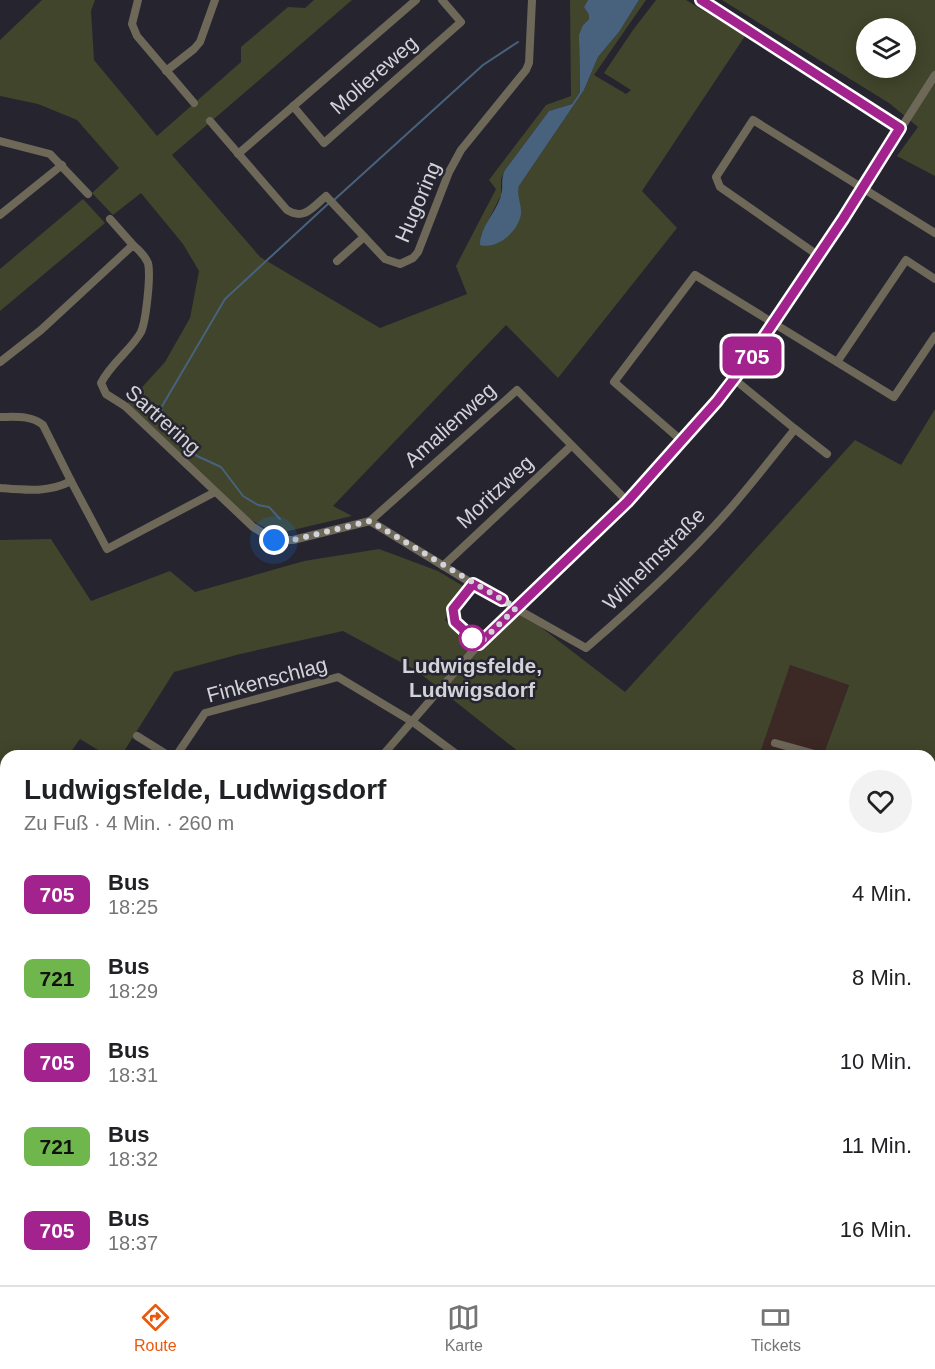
<!DOCTYPE html>
<html lang="de">
<head>
<meta charset="utf-8">
<style>
  :root { --surface:#fff; --page:#f2f2f2; --text:#202124; --muted:#757577; --line:#e0e0e0; --accent:#ea580c }
  body { margin:0; font-family:Arial,sans-serif; background:var(--page); color:var(--text); height:100vh; display:flex; flex-direction:column; font-size:22px; white-space:nowrap }
  * { box-sizing:border-box; margin:0 }
  p { font-size:20px; color:var(--muted) }
  .icon { flex:none; width:33px; height:33px; fill:none; stroke:currentColor; stroke-width:2; stroke-linecap:round; stroke-linejoin:round }
  .map { position:relative; flex:1; overflow:hidden }
  .details { position:absolute; left:0px; top:750px; width:936px; height:536px; display:flex; flex-direction:column; background:var(--surface); border-radius:18px 18px 0 0; box-shadow:0 3px 15px #0003 }
  .details>* { flex:none }
  .badge { padding:0 12px; border-radius:9px; font-size:21px; line-height:39px }
  .controls { position:absolute; left:856px; top:18px; display:grid; gap:12px }
  .controls a { display:grid; place-items:center; width:60px; height:60px; border-radius:50%; background:var(--surface); box-shadow:0 3px 15px #0003; font-size:30px }
  .you { position:absolute; width:30px; height:30px; margin:-15px; border:4px solid #fff; border-radius:50%; background:#1a73e8; box-shadow:0 0 0 9px #1a73e833 }
  .map>.badge { position:absolute; translate:-50% -50%; box-shadow:0 0 0 3px #fff }
  .round { display:grid; place-items:center; flex:none; width:63px; height:63px; border-radius:32px; background:var(--page) }
  .summary { display:flex; align-items:center; justify-content:space-between; height:102px; padding:0 24px }
  h1 { font-size:28px; font-weight:700; line-height:45px }
  ul { padding:0; list-style:none }
  li { display:flex; align-items:center; gap:18px; height:84px; padding:0 24px }
  li div { flex:1 }
  li b { display:block; font-size:22px }
  li em { font-style:normal }
  li .badge { min-width:66px; font-weight:700; text-align:center }
  .menu { display:flex; justify-content:space-around; align-items:center; height:84px; border-top:2px solid var(--line); background:var(--surface); font-size:16px; color:var(--muted) }
  .menu a { display:grid; justify-items:center; gap:3px }
  .menu .active { color:var(--accent) }
  .map>svg:first-child { display:block }
</style>
</head>
<body>
<div class="map">
<svg width="935" height="1285" viewBox="0 0 935 1285">
  <rect width="100%" height="100%" fill="#26252f"/>
  <!-- commercial -->
  <polygon fill="#3c2825" points="789,665 849,684 823,756 759,756"/>
  <!-- green -->
  <g fill="#40452b" fill-rule="evenodd">
    <polygon points="42,0 95,0 91,11 94,60 157,136 241,62 241,47 288,7 305,8 314,0 352,0 172,155 260,257 380,328 467,294 456,266 496,189 489,180 546,105 571,96 570,0 588,0 584,7 589,15 589,19 583,25 579,48 580,92 572,104 549,111 505,170 501,179 501,195 480,237 517,193 519,186 584,90 598,57 619,32 639,0 646,0 594,75 626,94 631,90 604,73 633,30 656,0 686,0 745,36 642,191 677,228 558,378 506,325 333,506 352,516 276,534 251,520 125,406 165,362 190,318 199,271 183,244 141,193 113,215 92,193 119,168 77,120 38,104 0,96 0,40"/>
    <path d="M 722,0 L 935,0 L 935,176 L 897,156 L 918,127 L 889,103 ZM 867,28 L 906,28 L 906,68 L 867,68 Z"/>
    <polygon points="83,199 105,223 0,311 0,269"/>
    <polygon points="935,409 935,798 930,795 930,756 823,756 849,685 790,665 759,756 524,756 417,671 343,631 240,654 174,672 121,756 108,756 80,739 68,756 6,756 6,853 0,866 0,540 51,539 91,601 170,571 195,592 304,561 379,549 438,571 463,586 445,620 479,648 516,608 625,692 855,440 901,465"/>
    <polygon points="0,998 6,1001 6,1280 519,1280 516,1285 0,1285"/>
  </g>
  <!-- water -->
  <path fill="#48627e" d="M 588,0 L 639,0 L 619,32 L 598,57 L 584,90 L 519,186 C 516,196 522,204 521,214 C 518,232 497,250 480,245 C 480,226 497,212 501,195 C 504,185 500,181 505,170 L 549,111 L 572,104 L 580,92 L 579,35 L 583,25 L 589,19 L 589,15 L 584,7 Z"/>
  <g fill="none" stroke-linecap="round" stroke-linejoin="round">
    <!-- stream -->
    <g stroke="#48627e" stroke-width="2">
      <polyline points="334,200 483,65 518,42"/>
      <polyline points="280,519 269,507 258,505 243,496 221,467 197,456 165,424 161,408 225,299 329,203"/>
    </g>
    <!-- minor -->
    <g stroke="#6e6859" stroke-width="8">
      <polyline points="138,0 132,24 137,36 194,103"/>
      <polyline points="701,0 900,128"/>
      <polyline points="166,71 194,49 200,42 215,0"/>
      <polyline points="293,106 324,143 461,22 442,0"/>
      <path d="M 210,121 L 287,210 C 304,221 313,207 326,196 L 385,259 L 400,264 L 413,258 L 418,252 L 449,172 L 461,150 L 526,70 L 529,63 L 532,0"/>
      <polyline points="0,141 50,154 88,194"/>
      <polyline points="238,154 416,0"/>
      <polyline points="0,215 62,165"/>
      <polyline points="110,219 133,245"/>
      <polyline points="819,256 720,187 716,177 753,120 935,233"/>
      <polyline points="337,261 364,237"/>
      <path d="M 0,362 L 41,330 L 133,245 C 139,250 145,256 148,263 C 151,275 146,321 141,332 C 132,349 111,363 101,383 L 106,394 L 125,406 L 253,527 L 274,540 L 293,540 L 370,521 L 517,390 L 628,502"/>
      <polyline points="837,362 906,260 935,279"/>
      <path d="M 0,417 C 15,417 31,415 43,425 L 71,481"/>
      <polyline points="795,429 827,454"/>
      <polyline points="682,441 614,382 695,275 894,397 935,336"/>
      <path d="M 0,488 C 24,490 49,493 71,481 L 107,549 L 215,492"/>
      <path d="M 370,521 L 473,584 L 586,648 C 636,605 684,561 728,511 C 751,485 773,456 795,429 L 734,379"/>
      <polyline points="443,566 571,446"/>
      <polyline points="137,736 169,756"/>
      <polyline points="775,743 822,756"/>
      <polyline points="176,756 205,713 338,677 413,722 459,756"/>
      <polyline points="382,756 479,644 628,502 717,401 747,362 843,219 935,75"/>
      <polyline points="930,794 935,795"/>
      <polyline points="930,934 935,914"/>
      <polyline points="0,948 6,951"/>
    </g>
  </g>
  <g fill="none" stroke-linecap="round" stroke-linejoin="round">
    <defs>
      <polyline id="line" points="502,600 473,584 453,609 455,622 479,644 627,502 717,401 747,362 843,219 900,128 701,0"/>
    </defs>
    <!-- line casing -->
    <use href="#line" stroke="#fff" stroke-width="14"/>
    <!-- line -->
    <use href="#line" stroke="#a2238e" stroke-width="9"/>
    <!-- walk -->
    <polyline stroke="#d2d2d9" stroke-width="6" stroke-dasharray="0 10.8" points="274,540 293,540 370,521 516,608 479,644 472,638"/>
  </g>
  <!-- markers -->
  <circle fill="#fff" stroke="#a2238e" stroke-width="3" cx="472" cy="638" r="12"/>
  <g text-anchor="middle" stroke-width="5" stroke-linejoin="round" paint-order="stroke">
    <!-- street labels -->
    <g font-size="21" fill="#d2d2d9" stroke="#26252f">
      <text transform="translate(374 75) rotate(-41)" y="7">Moliereweg</text>
      <text transform="translate(418 202) rotate(-67)" y="7">Hugoring</text>
      <text transform="translate(163 420) rotate(42)" y="7">Sartrering</text>
      <text transform="translate(450 425) rotate(-42)" y="7">Amalienweg</text>
      <text transform="translate(495 492) rotate(-43)" y="7">Moritzweg</text>
      <text transform="translate(654 559) rotate(-45)" y="7">Wilhelmstraße</text>
      <text transform="translate(267 680) rotate(-15)" y="7">Finkenschlag</text>
    </g>
    <!-- stop labels -->
    <g font-size="21" font-weight="bold" fill="#d2d2d9" stroke="#26252f">
      <text x="472" y="673">Ludwigsfelde,<tspan x="472" dy="24">Ludwigsdorf</tspan></text>
    </g>
  </g>
</svg>
<div class="controls">
<a><svg class="icon" aria-label="layers" viewBox="0 0 24 24"><path d="M12 4l9 5-9 5-9-5zM3 14l9 5 9-5"/></svg></a>
</div>
<div class="you" style="left:274px;top:540px"></div>
<b class="badge" style="left:752px;top:356px;background:#a2238e;color:#fff">705</b>
<section class="details">
<div class="summary"><div><h1>Ludwigsfelde, Ludwigsdorf</h1><p>Zu Fuß · 4 Min. · 260 m</p></div><a class="round"><svg class="icon" aria-label="heart" viewBox="0 0 24 24"><path d="M12 20l-8-8c-3-5 5-10 8-4 3-6 11-1 8 4z"/></svg></a></div>
<ul>
<li><span class="badge" style="background:#a2238e;color:#fff">705</span><div><b>Bus</b><p>18:25</p></div><em>4 Min.</em></li>
<li><span class="badge" style="background:#6fb64c;color:#111">721</span><div><b>Bus</b><p>18:29</p></div><em>8 Min.</em></li>
<li><span class="badge" style="background:#a2238e;color:#fff">705</span><div><b>Bus</b><p>18:31</p></div><em>10 Min.</em></li>
<li><span class="badge" style="background:#6fb64c;color:#111">721</span><div><b>Bus</b><p>18:32</p></div><em>11 Min.</em></li>
<li><span class="badge" style="background:#a2238e;color:#fff">705</span><div><b>Bus</b><p>18:37</p></div><em>16 Min.</em></li>
</ul>
</section>
</div>
<nav class="menu">
<a class="active"><svg class="icon" aria-label="directions" viewBox="0 0 24 24"><path d="M12 3l9 9-9 9-9-9zM9 14v-3h6M13 9l2 2-2 2"/></svg>Route</a>
<a><svg class="icon" aria-label="map" viewBox="0 0 24 24"><path d="M3 6l6-2 6 2 6-2v14l-6 2-6-2-6 2zM9 4v14M15 6v14"/></svg>Karte</a>
<a><svg class="icon" aria-label="tickets" viewBox="0 0 24 24"><path d="M3 7h18v10H3zM15 7v10"/></svg>Tickets</a>
</nav>
</body>
</html>
